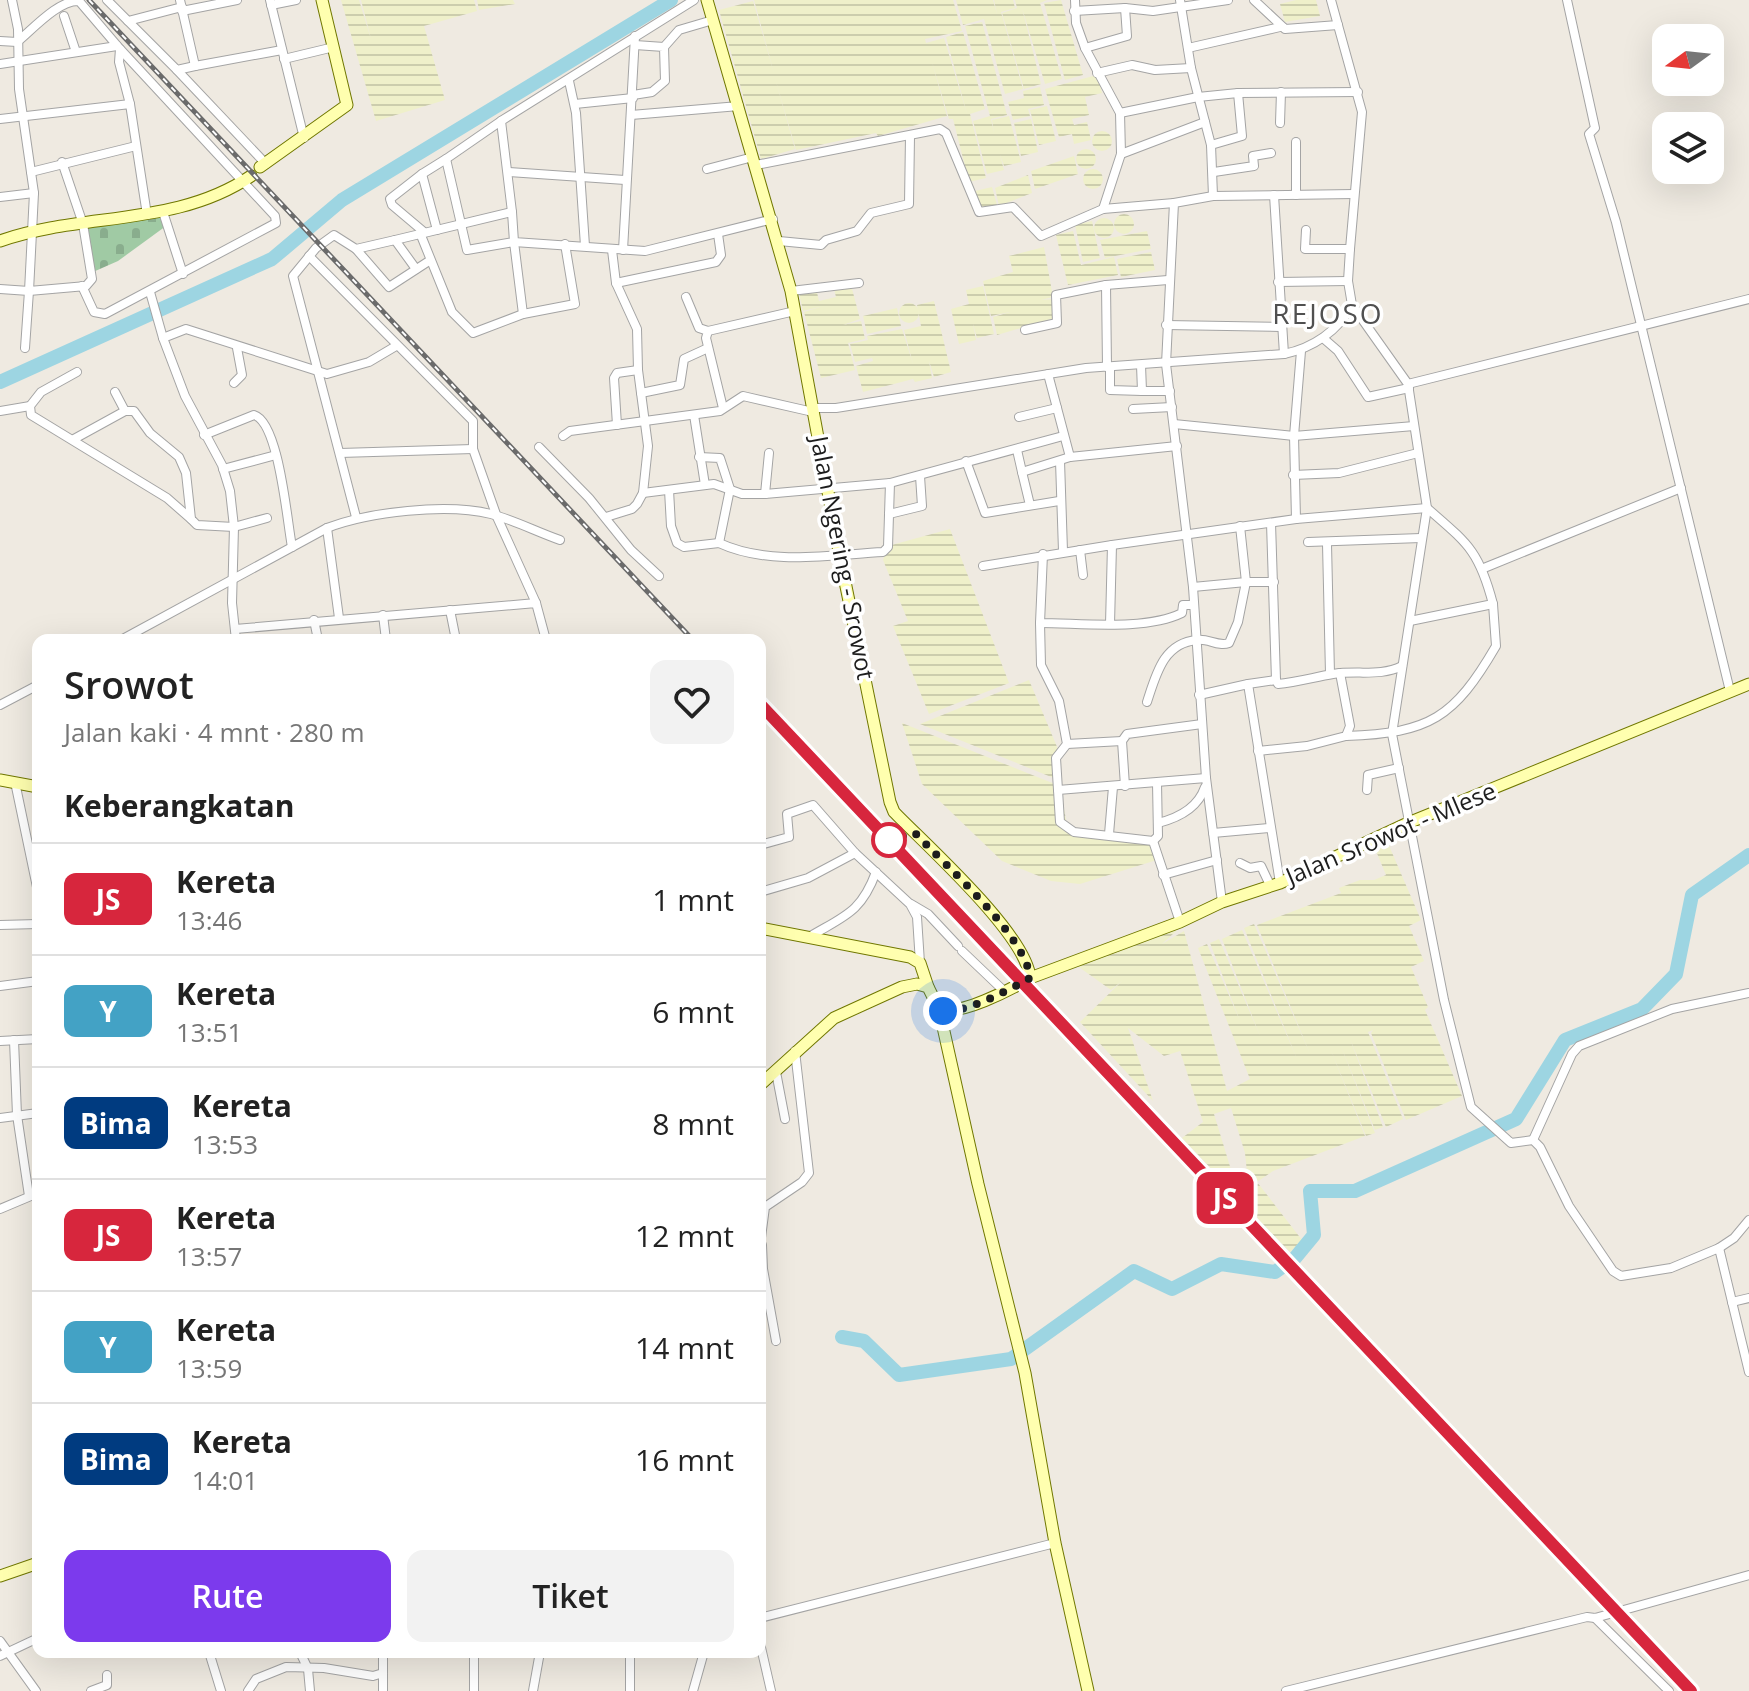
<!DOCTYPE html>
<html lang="id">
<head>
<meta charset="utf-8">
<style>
  :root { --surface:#fff; --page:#f2f2f2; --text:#222; --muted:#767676; --line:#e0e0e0; --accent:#7c3aed }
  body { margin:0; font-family:"Open Sans",sans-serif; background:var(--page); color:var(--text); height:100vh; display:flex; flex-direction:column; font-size:30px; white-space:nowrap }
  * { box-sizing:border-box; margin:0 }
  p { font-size:26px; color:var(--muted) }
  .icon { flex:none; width:44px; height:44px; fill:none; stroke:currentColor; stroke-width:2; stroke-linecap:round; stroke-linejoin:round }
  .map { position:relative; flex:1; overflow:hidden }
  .side { position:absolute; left:32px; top:634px; width:734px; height:1024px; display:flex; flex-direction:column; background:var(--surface); border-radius:16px; box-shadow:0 8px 32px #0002 }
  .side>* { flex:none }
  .badge { padding:0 16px; border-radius:12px; font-size:28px; line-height:52px }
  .needle { width:52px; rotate:255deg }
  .fabs { position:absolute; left:1652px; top:24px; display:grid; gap:16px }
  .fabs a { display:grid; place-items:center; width:72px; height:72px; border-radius:16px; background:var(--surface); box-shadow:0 8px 32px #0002; font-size:40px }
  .you { position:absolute; width:40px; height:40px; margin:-20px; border:6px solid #fff; border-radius:50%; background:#1a73e8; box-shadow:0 0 0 12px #1a73e833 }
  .map>.badge { position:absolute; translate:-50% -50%; box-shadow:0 0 0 4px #fff }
  h2 { padding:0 32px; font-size:30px; line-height:72px }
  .round { display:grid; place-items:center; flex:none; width:84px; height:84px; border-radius:16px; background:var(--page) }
  .summary { display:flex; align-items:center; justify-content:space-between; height:136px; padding:0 32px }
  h1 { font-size:38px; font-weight:600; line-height:60px }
  .action { display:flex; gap:16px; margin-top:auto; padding:16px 32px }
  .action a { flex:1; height:92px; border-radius:16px; background:var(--accent); color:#fff; font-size:32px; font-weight:600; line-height:92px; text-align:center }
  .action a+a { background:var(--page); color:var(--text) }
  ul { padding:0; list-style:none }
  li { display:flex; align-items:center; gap:24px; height:112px; padding:0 32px; border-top:2px solid var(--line) }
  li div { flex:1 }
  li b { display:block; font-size:30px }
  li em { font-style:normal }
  li .badge { min-width:88px; font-weight:700; text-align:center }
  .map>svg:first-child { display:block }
</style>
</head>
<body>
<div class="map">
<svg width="1749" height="1691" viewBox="0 0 1749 1691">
  <defs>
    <pattern id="farmland-rules" width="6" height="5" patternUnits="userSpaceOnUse" patternTransform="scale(2)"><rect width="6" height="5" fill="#eff0ca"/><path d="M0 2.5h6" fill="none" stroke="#cccdad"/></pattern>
    <pattern id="cemetery-stones" width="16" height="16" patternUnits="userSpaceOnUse" patternTransform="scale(2)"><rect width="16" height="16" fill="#a0caa4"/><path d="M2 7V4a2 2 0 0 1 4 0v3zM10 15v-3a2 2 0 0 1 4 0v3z" fill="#89ad8d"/></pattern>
  </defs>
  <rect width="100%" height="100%" fill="#efeae1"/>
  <!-- farmland -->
  <g fill="url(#farmland-rules)">
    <polygon points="341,0 359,0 371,39 361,0 474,0 477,11 424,26 445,100 376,121"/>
    <polygon points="477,0 513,0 515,4 479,10"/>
    <polygon points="754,0 953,0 962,31 925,39 926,43 944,38 967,114 946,37 963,32 985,109 970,114 986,178 969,182 953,119 949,119 932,62 947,116 878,136 876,133 796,150 775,78 795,149 761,159 719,10 753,1 774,73"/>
    <polygon points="956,0 993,0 997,14 994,0 1013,0 1015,8 1001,12 1023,89 1005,94 984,19 963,25"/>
    <polygon points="1015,0 1047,0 1040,3 1062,79 1045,84 1022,8 1041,84 1024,89 1002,13 1017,8"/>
    <polygon points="1061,0 1083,75 1065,80 1044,3"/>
    <polygon points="1296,0 1316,0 1320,16 1285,22 1280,4"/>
    <polygon points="982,22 1007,115 991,119 994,133 992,120 1009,116 1021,162 1004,166 1000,155 1004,170 987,174 973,121 990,116 965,26"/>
    <polygon points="1097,75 1102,93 1085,97 1089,115 1072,119 1074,125 1087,122 1091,140 1074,144 1072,134 1059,137 1045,89"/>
    <polygon points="1040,87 1044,105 1028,109 1030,116 1013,120 1008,102 1024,98 1023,91"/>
    <polygon points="1047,106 1056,141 1039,145 1030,110"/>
    <polygon points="1031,119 1038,152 1021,156 1014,123"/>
    <circle cx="1102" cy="141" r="10"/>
    <circle cx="1086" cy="159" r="10"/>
    <polygon points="1074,156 1078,174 1035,189 1031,171"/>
    <circle cx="1093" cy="179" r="10"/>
    <polygon points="1028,175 1032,193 999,206 995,188"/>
    <polygon points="992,187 997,205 980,209 975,191"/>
    <circle cx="1124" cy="224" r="10"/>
    <circle cx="1104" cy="228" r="10"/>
    <polygon points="1092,221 1100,258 1083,262 1075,225"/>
    <polygon points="1073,231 1081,265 1114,257 1118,275 1068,285 1056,235"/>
    <polygon points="1147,231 1151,249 1105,258 1100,240"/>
    <polygon points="1044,247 1053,297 1041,300 1054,299 1058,317 997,335 993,317 1010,312 991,316 983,281 1013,272 1009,256"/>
    <polygon points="1151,252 1155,270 1121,277 1117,259"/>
    <polygon points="851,285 860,319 843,325 861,321 865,339 848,343 855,370 821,378 804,312 820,307 803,311 799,293 816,288 819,301 836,297 834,289"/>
    <polygon points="983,286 994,334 977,338 973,324 976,340 959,344 951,309 969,304 966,290"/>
    <polygon points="934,301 951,372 934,377 929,361 932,378 915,382 913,379 863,392 856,366 873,361 872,358 855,362 850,344 868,340 867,336 902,329 913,364 904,330 921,326 917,305"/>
    <circle cx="909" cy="313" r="10"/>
    <polygon points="897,308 901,326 867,334 863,316"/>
    <polygon points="950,529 1009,683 929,714 893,626 908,621 883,560 888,546"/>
    <polygon points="1029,680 1060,754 1061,781 920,724"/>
    <polygon points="902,723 1060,786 1068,831 1153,839 1160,859 1080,884 1051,881 1002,861 922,784"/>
    <polygon points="1384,834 1421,920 1409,926 1424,961 1411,967 1428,1007 1425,1010 1462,1096 1406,1120 1371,1033 1373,1030 1368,1032 1403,1119 1386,1127 1350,1039 1383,1127 1375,1130 1340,1044 1375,1133 1366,1136 1330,1048 1365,1136 1273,1171 1257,1182 1302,1240 1290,1252 1258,1219 1249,1190 1257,1182 1247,1172 1245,1153 1231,1108 1214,1114 1232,1173 1223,1181 1182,1138 1203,1122 1180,1051 1164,1056 1128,1028 1153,1101 1080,1022 1122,981 1111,990 1076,965 1186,922 1162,944 1184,931 1227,1091 1250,1079 1198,948 1207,944 1240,1021 1210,943 1219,939 1260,1036 1222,939 1242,930 1297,1059 1244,928 1254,924 1310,1054 1257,925 1341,893 1339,888 1360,880 1374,880 1386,875 1371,839"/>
  </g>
  <!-- cemetery -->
  <polygon fill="url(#cemetery-stones)" points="160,215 166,226 118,261 93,272 84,227"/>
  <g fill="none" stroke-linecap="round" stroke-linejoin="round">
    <!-- river -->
    <g stroke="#9dd5e2" stroke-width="14">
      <polyline points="0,382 272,259 342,200 671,0"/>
      <polyline points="842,1337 864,1341 899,1375 1011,1359 1134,1271 1172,1289 1221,1264 1275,1272 1295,1258 1314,1235 1310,1191 1355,1191 1516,1119 1565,1040 1642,1009 1676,974 1692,895 1749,855"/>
    </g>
    <defs>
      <g id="street">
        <polyline points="12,0 18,29 19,89 34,193 29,291 86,286 92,279 83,224 62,162"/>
        <polyline points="107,0 128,21 182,7"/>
        <polyline points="180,0 195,66 282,50"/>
        <polyline points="270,0 304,138"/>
        <polyline points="1180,0 1191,68 1211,145 1213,196"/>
        <polyline points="1254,0 1285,29 1338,25"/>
        <polyline points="1331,0 1362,112 1350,249 1348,281 1352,305 1408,384 1427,508 1392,734 1444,1000 1471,1107 1511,1143 1533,1140 1540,1147 1569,1206 1613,1271 1621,1276 1671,1268 1719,1248 1749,1372"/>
        <polyline points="1567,0 1595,128 1589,134 1616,222 1730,691"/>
        <polyline points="271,5 296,0"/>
        <polyline points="182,11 237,0"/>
        <polyline points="1074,11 1125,8 1153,11 1228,0"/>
        <polyline points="64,16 76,52"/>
        <polyline points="128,21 177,70 195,66"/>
        <path d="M 0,41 L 17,42 C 32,30 58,0 79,1 L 120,49 L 119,62 L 130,104"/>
        <polyline points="664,47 679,30 713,20"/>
        <polyline points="1085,48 1127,36 1125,8"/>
        <polyline points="1188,48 1280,27"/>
        <polyline points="284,59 334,47"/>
        <polyline points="0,64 117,46"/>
        <polyline points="177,70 266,164"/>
        <polyline points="1097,73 1132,65 1155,70 1191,68"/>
        <polyline points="569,81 576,113 585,246"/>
        <polyline points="633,95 652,92 665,81 664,47 635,45"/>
        <polyline points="575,104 633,98"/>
        <polyline points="1120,113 1198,97 1238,93 1358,92"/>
        <polyline points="631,115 739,106"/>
        <polyline points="0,119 130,104 147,215"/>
        <polyline points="1280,123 1281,92"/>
        <polyline points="1211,145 1242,136 1238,93"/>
        <polyline points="1121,154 1205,122"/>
        <polyline points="446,159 501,121"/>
        <polyline points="756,165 940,129 946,133 979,212 1013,207 1041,236 1103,209 1121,154 1120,113 1085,48 1076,23 1075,0"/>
        <polyline points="707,169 753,157"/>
        <polyline points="31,172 136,146"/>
        <polyline points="509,172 625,180"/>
        <polyline points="1214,172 1254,166 1253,156 1271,153"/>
        <polyline points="422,174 446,159 467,250 514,242 523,314"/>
        <polyline points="1274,195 1284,354"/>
        <polyline points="1296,195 1296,142"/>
        <polyline points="0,197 34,193"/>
        <polyline points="1103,209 1174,203"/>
        <polyline points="163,212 183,274"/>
        <polyline points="512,212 501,121 694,0"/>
        <polyline points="1306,230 1305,249 1350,249"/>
        <polyline points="424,232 392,205 390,199 422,174 437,230"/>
        <polyline points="420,233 452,312 473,333 523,314 575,304 565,244"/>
        <polyline points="395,240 512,212 514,242 645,251 773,219"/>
        <polyline points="779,241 821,245 826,240 857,231 871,213 909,204 910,136"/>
        <polyline points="356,249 389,287 429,261"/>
        <polyline points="623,250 635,36"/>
        <polyline points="309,256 473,421 473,449 497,517 536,603"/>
        <polyline points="1278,282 1348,281"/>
        <polyline points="616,283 716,262 721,255 718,234"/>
        <polyline points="1106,285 1107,367"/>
        <polyline points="82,286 94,312 105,314 276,223 275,216 120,49"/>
        <polyline points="0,289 29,291 25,348"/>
        <polyline points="791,291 859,283"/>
        <polyline points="150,292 163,338"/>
        <polyline points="686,297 699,328 708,331 706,338 723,408"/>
        <polyline points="1166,325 1281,327"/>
        <polyline points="1025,330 1057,323 1056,295 1106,285 1168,280"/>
        <polyline points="708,331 795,311"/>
        <polyline points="1323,338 1338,351 1368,397 1409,388"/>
        <polyline points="1141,365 1142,391 1170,391"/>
        <polyline points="1110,367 1110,390 1142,391"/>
        <polyline points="77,372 41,392 30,406 31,415 167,498 191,519"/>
        <polyline points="1048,374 1070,457"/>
        <polyline points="234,383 242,375 237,348"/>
        <polyline points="1408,384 1749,299"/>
        <polyline points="115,392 125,411 134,411 150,433 179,457 186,473 191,519 197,525 234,527 267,518"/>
        <polyline points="641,393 680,385 684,359 708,348"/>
        <path d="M 813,408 L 836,408 L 1086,368 L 1284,354 C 1313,348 1338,331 1352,305"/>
        <polyline points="1133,409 1172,407"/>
        <polyline points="0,411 30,406"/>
        <polyline points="694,415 705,485"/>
        <polyline points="1019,417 1057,408"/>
        <polyline points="1174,424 1294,436 1414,426"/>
        <polyline points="617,425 614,378 617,373 638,370"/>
        <path d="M 204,435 L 254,415 C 279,422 287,521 292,547"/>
        <polyline points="563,436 570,431 720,411 743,396 813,412"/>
        <polyline points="74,439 125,411"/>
        <polyline points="539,447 589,498 631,550 659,576"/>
        <polyline points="1017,450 1022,472 1070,457 1177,446"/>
        <polyline points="340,453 473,449"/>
        <path d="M 699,457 L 720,458 L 730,489 L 719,543 C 769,566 829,555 883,552 L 888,547 L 890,483"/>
        <polyline points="966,461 985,513 1059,501"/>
        <polyline points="1060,461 1063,551"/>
        <polyline points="223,469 276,455"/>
        <polyline points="1022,472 1030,505"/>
        <polyline points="1293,475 1339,473 1418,453"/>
        <polyline points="669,490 671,526 677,543 684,547 719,543"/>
        <polyline points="643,493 714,484 742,494 765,494 890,483 1063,436"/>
        <polyline points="765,494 769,453"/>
        <polyline points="889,514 922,506 920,476"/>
        <polyline points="356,517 293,276 316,248 334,235 356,249 395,240 416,269"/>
        <polyline points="606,517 632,509 637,504 643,493 648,446 638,370 637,329 616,283 612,250"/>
        <polyline points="1296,519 1294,436 1301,351"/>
        <polyline points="1271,523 1276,680"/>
        <polyline points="327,528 339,618"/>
        <polyline points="1308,542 1421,538"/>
        <polyline points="1327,544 1330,674"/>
        <path d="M 1112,545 L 1296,519 L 1427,508 C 1467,543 1479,550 1493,604 L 1410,621"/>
        <polyline points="1080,550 1083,575"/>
        <path d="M 1043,554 L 1040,623 C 1081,623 1145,631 1182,613 L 1183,605 L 1194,605"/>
        <polyline points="983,566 1112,545 1110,624"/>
        <polyline points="1484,568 1681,488"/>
        <polyline points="1193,587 1246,582 1240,526"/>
        <polyline points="450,610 456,640"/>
        <polyline points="383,615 386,640"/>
        <polyline points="314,620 318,640"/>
        <polyline points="1040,623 1041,665 1059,701 1067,744 1056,758 1060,822 1074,832 1153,841 1180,922"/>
        <polyline points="235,629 536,603 546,640"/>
        <path d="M 121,640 L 327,528 C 369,512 446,503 491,514 C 514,520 537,532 560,540"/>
        <polyline points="236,640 232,603 234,527 230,491 222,465 185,396 163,338 186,329 327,374 369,362 396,346"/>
        <path d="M 1248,684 L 1276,680 L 1278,684 C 1297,682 1315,677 1333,674 C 1357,670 1380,677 1402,666"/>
        <polyline points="1199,695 1248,684 1280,883"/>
        <path d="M 1147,702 C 1156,675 1163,643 1197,640 C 1208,638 1218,647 1229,643 L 1238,622 L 1246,582 L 1274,582"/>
        <polyline points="0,705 38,685"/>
        <path d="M 1346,736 C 1430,733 1454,718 1496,646 L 1493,604"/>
        <polyline points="1067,744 1122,741"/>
        <polyline points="1258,751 1307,746 1346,736 1350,726 1340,673"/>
        <polyline points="15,782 38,892"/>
        <polyline points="1125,786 1122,741 1127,734 1202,724"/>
        <polyline points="1058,790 1206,778"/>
        <polyline points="1367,790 1368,775 1399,768"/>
        <path d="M 1158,823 C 1178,818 1198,808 1205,787"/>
        <polyline points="1213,833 1269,828"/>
        <polyline points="1109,834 1113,787"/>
        <polyline points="1153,841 1158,836 1157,783"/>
        <polyline points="760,845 789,837 787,814 813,805 855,853 910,904 917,917 920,963"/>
        <polyline points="1240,863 1250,868 1261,866 1270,885"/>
        <polyline points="1163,875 1217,860"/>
        <polyline points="760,892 808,878 855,853"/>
        <polyline points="1222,902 1206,778 1193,587 1166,364 1174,203 1213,196 1354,194"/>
        <polyline points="911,904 928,914 958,946"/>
        <polyline points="0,925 38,924"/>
        <path d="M 809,937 C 844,916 861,913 876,872"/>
        <polyline points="962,951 1004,991"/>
        <polyline points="0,986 38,981"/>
        <polyline points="14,1040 17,1115 29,1196"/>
        <polyline points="0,1041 38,1039"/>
        <polyline points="776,1072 785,1119"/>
        <polyline points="0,1118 38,1113"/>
        <polyline points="1533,1140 1572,1054 1579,1046 1672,1009 1749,993"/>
        <polyline points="0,1209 38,1193"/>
        <polyline points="760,1245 765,1207 802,1182 809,1173 795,1051"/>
        <polyline points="762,1245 763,1269 776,1341"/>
        <polyline points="1719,1248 1734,1238 1749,1220"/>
        <polyline points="1732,1302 1749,1298"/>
        <polyline points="760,1618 1055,1543"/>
        <polyline points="1595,1618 1669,1691"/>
        <polyline points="0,1641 36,1691"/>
        <polyline points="760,1643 771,1691"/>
        <polyline points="209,1652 221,1691"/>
        <polyline points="300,1652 308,1669 310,1691"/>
        <polyline points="474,1652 474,1691"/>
        <polyline points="0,1656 38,1638"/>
        <polyline points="91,1691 107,1685 107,1675"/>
        <polyline points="248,1691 256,1679 286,1667 324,1668 373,1676 383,1673"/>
        <polyline points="383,1691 383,1652"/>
        <polyline points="533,1691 540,1652"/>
        <polyline points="630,1691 630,1652"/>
        <polyline points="693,1691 704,1652"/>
        <polyline points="1286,1691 1587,1617 1595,1618 1749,1575"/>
      </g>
      <g id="secondary">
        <path d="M 707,0 L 791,291 L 840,557 L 890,802 L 894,812 C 926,845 1027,935 1030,978 C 1012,989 958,1017 939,1009"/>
        <polyline points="260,167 347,105 322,0"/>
        <path d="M 0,241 C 82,212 176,227 251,176"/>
        <polyline points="0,780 38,787"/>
        <polyline points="760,928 910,957 920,963 928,987"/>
        <polyline points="1030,978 1180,922 1222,902 1280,883 1408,823 1749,684"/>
        <polyline points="760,1085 834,1018 902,987 917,984 928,987 939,1009 978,1184 1025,1373 1055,1543 1088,1691"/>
        <polyline points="0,1576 38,1563"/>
      </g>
    </defs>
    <!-- street casing -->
    <use href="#street" stroke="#a4a4a4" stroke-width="10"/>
    <!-- secondary casing -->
    <use href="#secondary" stroke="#707700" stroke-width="13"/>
    <!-- street -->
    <use href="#street" stroke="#fff" stroke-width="8"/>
    <!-- secondary -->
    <use href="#secondary" stroke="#ffffaf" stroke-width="11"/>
    <defs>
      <g id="rail">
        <polyline points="89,0 693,640"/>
        <polyline points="760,704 1691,1691"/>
      </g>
    </defs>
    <!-- rail casing -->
    <use href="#rail" stroke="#6b6b6b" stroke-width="5"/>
    <!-- rail -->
    <use href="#rail" stroke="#fff" stroke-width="2" stroke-dasharray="6" stroke-linecap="butt"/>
  </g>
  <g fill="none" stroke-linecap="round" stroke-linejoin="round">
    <defs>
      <polyline id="line" points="760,704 1691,1691"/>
    </defs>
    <!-- line casing -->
    <use href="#line" stroke="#fff" stroke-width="18"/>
    <!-- line -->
    <use href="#line" stroke="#d7263d" stroke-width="12"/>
    <!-- walk -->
    <path stroke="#1d1d1d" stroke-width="8" stroke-dasharray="0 14.4" d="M 889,840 L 915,833 C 944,864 1027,937 1030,978 C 1011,989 964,1014 943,1011"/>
  </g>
  <!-- markers -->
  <circle fill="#fff" stroke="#d7263d" stroke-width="4" cx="889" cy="840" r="16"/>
  <g text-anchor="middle" stroke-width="7" stroke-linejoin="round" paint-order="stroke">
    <!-- street labels -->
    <g font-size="24" fill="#1d1d1d" stroke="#fff">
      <text transform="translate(842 558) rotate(79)" y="8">Jalan Ngering - Srowot</text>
      <text transform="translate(1391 834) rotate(-23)" y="8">Jalan Srowot - Mlese</text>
    </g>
    <!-- quarter labels -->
    <g font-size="28" letter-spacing="2" fill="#505050" stroke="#fff">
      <text x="1328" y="324">REJOSO</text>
    </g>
  </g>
</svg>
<div class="fabs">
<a><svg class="needle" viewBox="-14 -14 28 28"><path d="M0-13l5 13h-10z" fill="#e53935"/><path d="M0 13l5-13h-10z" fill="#767676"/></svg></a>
<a><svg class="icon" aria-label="layers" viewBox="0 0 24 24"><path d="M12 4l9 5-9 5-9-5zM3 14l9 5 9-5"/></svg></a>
</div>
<div class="you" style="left:943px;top:1011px"></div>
<b class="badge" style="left:1225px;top:1198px;background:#d7263d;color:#fff">JS</b>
<section class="side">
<div class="summary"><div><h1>Srowot</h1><p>Jalan kaki · 4 mnt · 280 m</p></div><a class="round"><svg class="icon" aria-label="heart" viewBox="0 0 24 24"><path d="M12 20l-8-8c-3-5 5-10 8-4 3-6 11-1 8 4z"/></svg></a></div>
<h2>Keberangkatan</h2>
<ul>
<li><span class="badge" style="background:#d7263d;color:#fff">JS</span><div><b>Kereta</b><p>13:46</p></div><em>1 mnt</em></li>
<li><span class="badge" style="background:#43a2c5;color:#fff">Y</span><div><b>Kereta</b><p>13:51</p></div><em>6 mnt</em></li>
<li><span class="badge" style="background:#003b80;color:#fff">Bima</span><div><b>Kereta</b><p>13:53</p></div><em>8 mnt</em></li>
<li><span class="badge" style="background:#d7263d;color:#fff">JS</span><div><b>Kereta</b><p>13:57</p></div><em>12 mnt</em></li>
<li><span class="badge" style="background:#43a2c5;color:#fff">Y</span><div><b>Kereta</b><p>13:59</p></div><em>14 mnt</em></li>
<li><span class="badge" style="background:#003b80;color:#fff">Bima</span><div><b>Kereta</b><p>14:01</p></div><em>16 mnt</em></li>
</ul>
<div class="action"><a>Rute</a><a>Tiket</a></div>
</section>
</div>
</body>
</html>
